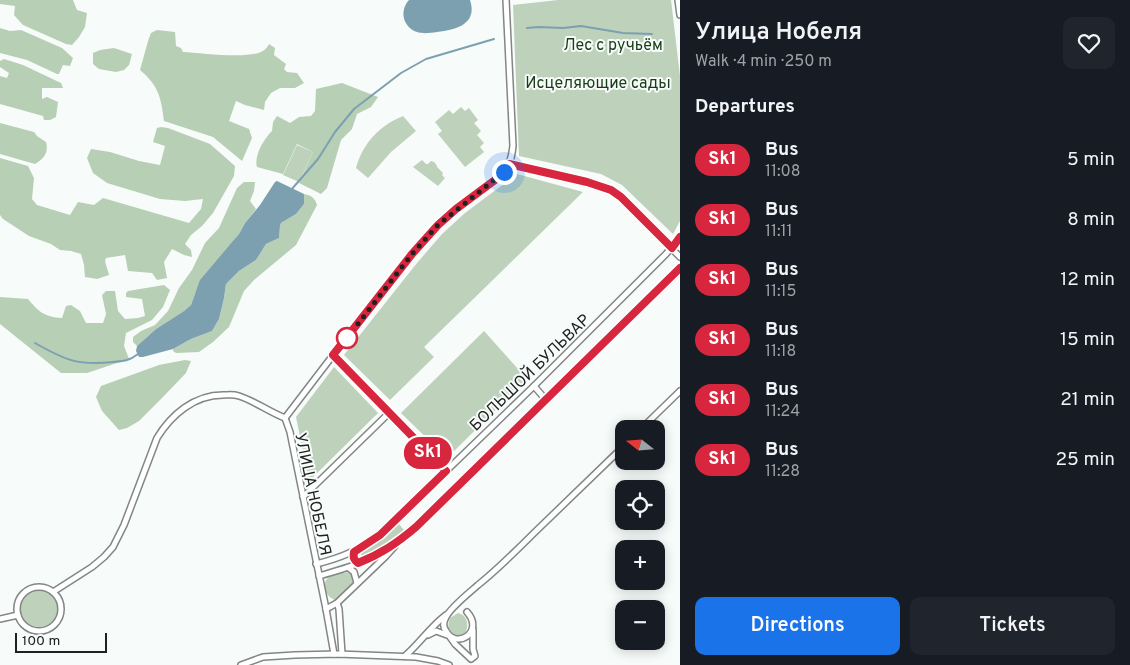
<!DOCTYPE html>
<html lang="en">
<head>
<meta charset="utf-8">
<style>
  :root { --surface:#171b24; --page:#20242c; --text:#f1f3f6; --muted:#9ea1a6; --accent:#1a73e8 }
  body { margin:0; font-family:Overpass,sans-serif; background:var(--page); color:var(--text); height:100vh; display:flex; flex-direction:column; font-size:19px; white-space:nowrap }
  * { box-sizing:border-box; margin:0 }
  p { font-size:16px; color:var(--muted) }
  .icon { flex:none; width:28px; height:28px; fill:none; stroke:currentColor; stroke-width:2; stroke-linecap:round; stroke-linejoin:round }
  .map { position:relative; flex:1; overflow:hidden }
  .drawer { display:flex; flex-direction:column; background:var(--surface); width:450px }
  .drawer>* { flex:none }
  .badge { padding:0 10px; border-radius:16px; font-size:18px; line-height:32px }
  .needle { width:32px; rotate:287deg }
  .controls { position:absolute; left:615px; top:420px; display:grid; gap:10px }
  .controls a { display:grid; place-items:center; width:50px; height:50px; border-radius:10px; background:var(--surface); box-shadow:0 2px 12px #0003; font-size:25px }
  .scale { position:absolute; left:15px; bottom:12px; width:92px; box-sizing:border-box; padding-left:5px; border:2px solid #202121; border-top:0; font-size:14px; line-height:18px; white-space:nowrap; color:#202121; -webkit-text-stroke:4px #f7fbfa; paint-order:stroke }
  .you { position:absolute; width:25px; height:25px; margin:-12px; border:4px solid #fff; border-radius:50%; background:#1a73e8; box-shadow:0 0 0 8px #1a73e833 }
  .map>.badge { position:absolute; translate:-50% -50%; box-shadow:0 0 0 2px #fff }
  h2 { padding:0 15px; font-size:19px; line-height:45px }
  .round { display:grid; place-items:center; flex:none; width:52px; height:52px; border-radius:10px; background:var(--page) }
  .summary { display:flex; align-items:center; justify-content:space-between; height:85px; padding:0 15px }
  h1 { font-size:24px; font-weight:600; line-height:38px }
  .action { display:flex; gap:10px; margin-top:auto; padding:10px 15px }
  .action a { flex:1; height:58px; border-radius:10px; background:var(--accent); color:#fff; font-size:20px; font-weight:600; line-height:58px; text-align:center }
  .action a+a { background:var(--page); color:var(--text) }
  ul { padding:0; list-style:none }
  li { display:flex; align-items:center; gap:15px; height:60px; padding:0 15px }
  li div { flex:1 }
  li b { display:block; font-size:19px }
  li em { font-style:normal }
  li .badge { min-width:55px; font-weight:700; text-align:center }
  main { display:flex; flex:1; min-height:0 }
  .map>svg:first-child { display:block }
</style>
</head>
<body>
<main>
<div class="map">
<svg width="680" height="665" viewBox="0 0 680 665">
  <rect width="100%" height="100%" fill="#f7fbfa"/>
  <!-- green -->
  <g fill="#bdd1bb">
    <polygon points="558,0 671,0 680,76 680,221 673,234 622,185 601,174 519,156 513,5"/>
    <polygon points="461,107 465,111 469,108 478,120 474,123 481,131 477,135 484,143 480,147 484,152 465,167 438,134 442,131 435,122 449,110 453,114"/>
    <path d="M 403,116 L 416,131 L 391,152 L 368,178 L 356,168 C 363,143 379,126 403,116 Z"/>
    <polygon points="297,145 313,152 299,182 283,175"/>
    <path d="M 422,160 L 426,164 L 428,164 L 431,161 C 436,162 436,165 438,168 L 443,173 L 442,175 L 445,178 L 438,186 L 413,167 Z"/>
    <polygon points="517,174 583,192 424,347 434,357 390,400 344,355 417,263 442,234 465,213"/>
    <polygon points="484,331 527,379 447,458 401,413"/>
    <polygon points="334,367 378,413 309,481 296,417"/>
    <path d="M 398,523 L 404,530 L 410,525 L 411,526 C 397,539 381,549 363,558 L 361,555 L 362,552 C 375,544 386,534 398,523 Z"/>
    <path d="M 348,572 L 351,573 L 354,578 L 352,584 L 338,599 L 336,600 C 327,599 320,584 328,578 C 333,574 342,573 348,572 Z"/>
    <circle cx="39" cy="608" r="19"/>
    <path d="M 458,613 C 468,615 469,626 465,634 L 458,636 C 450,634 446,626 450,618 Z"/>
  </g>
  <!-- forest -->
  <g fill="#b7cfb4">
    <polygon points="0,0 73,0 77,10 87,13 85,27 79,37 72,45 66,44 23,25 14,15 15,6 0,4"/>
    <polygon points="0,28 10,31 21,30 62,48 73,58 70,66 63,65 59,74 57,74 27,60 0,53"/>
    <path d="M 157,30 L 175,32 L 176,46 L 181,48 L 183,52 C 201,53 245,59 261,52 C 265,50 267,48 269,44 L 275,48 L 274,55 L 286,64 L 284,69 L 287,72 L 297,73 L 304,83 L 295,88 L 280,88 L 271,93 L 265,102 L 264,110 L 245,105 L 236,101 L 229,121 L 249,129 L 252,138 L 242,161 L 213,137 L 164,121 C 161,98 159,86 140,70 L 148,41 L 151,33 Z"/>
    <polygon points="114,48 132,54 129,65 124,70 116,72 99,69 93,64 93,53 100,50"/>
    <polygon points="4,59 23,65 61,83 63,88 42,88 42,99 47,97 58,102 56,117 50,120 44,120 43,116 0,104 0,76 7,78 9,73 0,67 0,61"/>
    <path d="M 342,83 L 378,97 L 371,107 L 357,114 L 352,129 L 341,140 L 327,188 L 321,194 L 299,183 L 313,152 L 297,144 L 283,174 L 257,167 C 254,155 264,139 272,131 L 273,122 L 277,116 L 290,123 L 299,117 L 311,116 L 315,111 L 316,89 Z"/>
    <path d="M 0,123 L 34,132 L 37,136 L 46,142 C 49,152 44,159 35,164 L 0,154 Z"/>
    <polygon points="161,127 168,128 210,144 235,166 234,176 213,213 202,226 191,235 185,244 191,250 192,257 184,255 172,249 164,262 167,278 157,280 152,273 128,271 125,255 106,258 105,261 109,275 97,279 85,277 84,265 81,254 71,251 60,250 51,244 29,236 3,219 0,215 0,158 28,166 34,178 32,199 37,205 70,215 78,202 94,205 103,198 189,223 201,209 203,199 185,201 160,199 107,183 93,173 87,158 91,149 110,152 139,161 160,165 165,146 153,142 157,128"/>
    <polygon points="244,182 255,182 254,191 250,201 256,209 245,223 239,234 195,294 191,305 184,311 156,329 137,346 133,342 133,337 141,331 155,325 168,311 179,288 192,270 205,243 219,228 237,188"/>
    <path d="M 304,194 C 311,195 315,198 317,205 L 296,245 L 254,280 L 244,291 L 229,327 L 213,342 L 199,352 L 176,353 L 173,351 L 173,349 L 191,339 L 212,331 L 219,319 L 224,298 L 226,284 L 239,271 L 256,260 L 266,244 L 279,238 L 280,226 L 281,223 L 296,214 L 304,204 Z"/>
    <path d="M 164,285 L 170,290 L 163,307 L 152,320 L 126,333 L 124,346 L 129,359 L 87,373 L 61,373 L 0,324 L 0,297 L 28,299 C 38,311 44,317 62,318 L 66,306 L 71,305 L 80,311 L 86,323 L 103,323 L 106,314 L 102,295 L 106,291 L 115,291 L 118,311 L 125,319 L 138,318 L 145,316 L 142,299 L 126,297 L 126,293 L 128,291 Z"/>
    <polygon points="185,360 191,361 186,373 161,399 139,421 127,428 119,430 102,411 96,397 101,386 159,365"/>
  </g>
  <!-- water -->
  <g fill="#7da0b1">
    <path d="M 409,0 L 470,0 C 478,24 456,30 437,32 C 430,33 423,34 417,32 C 403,27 399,11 409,0 Z"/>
    <polygon points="277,181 304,194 304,204 296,214 281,223 280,226 279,238 266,244 256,260 239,271 226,284 224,298 219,319 212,331 191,339 173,349 143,357 139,357 136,351 137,346 156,329 184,311 191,305 200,280 239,234 245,223 260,205 275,182"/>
  </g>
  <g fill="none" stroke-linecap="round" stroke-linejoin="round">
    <!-- stream -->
    <g stroke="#7da0b1" stroke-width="2">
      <polyline points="527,28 539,27 563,28 581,26 623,33 652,34"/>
      <polyline points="291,190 318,159 335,132 354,109 401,73 426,59 494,39"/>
      <path d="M 35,343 C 65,360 78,366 113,362 C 124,361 129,361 138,354"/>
    </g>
    <defs>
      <g id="street">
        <polyline points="678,0 680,15"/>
        <polyline points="509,164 600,186 611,190 621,197 680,257"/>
        <polyline points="333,355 446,471"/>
        <polyline points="534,386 546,400"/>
        <path d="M 285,418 L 337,350 L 425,239 C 438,225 452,212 468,200 C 481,191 497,181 506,168 C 511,162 512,154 513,146 L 506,0"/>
        <polyline points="285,418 290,432 326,609 334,654"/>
        <polyline points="641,429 680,391"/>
        <polyline points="303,497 389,413"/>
        <path d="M 316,564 C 341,558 359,550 380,535 L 534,386 L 666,254 L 680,237"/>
        <polyline points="349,568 354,572 357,583"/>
        <path d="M 319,576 C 347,568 375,560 398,542 C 404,537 410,532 416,527 L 680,268"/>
        <circle cx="39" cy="609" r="22"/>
        <path d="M 53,592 L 92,567 L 104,557 L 113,547 L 124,525 L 157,438 C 171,415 194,395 223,395 C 228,395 233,394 239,396 C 255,401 269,412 285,418"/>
        <polyline points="337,603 339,609 342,654"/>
        <polyline points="326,609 337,603 385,557 395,546"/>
        <path d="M 467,612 C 485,632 456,650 446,631 C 443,627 443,622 446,617 C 451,607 469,593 478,585 C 498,569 516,551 534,533 C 564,504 594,475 624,446"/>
        <polyline points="0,619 18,615"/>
        <polyline points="428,635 436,631 447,635"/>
        <polyline points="450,637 455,644 471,659 475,656 473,649 473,630"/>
        <path d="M 405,656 C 420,643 430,627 446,615"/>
        <polyline points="241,665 263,657 295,655 338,654 416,657 438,661 449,665"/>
      </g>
    </defs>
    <!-- street casing -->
    <use href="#street" stroke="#828685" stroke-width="8"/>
    <!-- street -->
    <use href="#street" stroke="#fff" stroke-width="5"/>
  </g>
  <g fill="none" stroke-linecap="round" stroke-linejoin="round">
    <defs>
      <path id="line" d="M 680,237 L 672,248 L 621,197 L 611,190 L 587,182 L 509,164 L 504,172 L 495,180 L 456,209 L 438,225 L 412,254 L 333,355 L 446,471 L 380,535 L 354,552 C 353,558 354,560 358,563 C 381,554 397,543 416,527 L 680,268"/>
    </defs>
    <!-- line casing -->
    <use href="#line" stroke="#fff" stroke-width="11"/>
    <!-- line -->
    <use href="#line" stroke="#d7263d" stroke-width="8"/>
    <!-- walk -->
    <polyline stroke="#202121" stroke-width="5" stroke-dasharray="0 9" points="347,338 412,254 438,225 504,172"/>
  </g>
  <!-- markers -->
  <circle fill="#fff" stroke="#d7263d" stroke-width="2.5" cx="347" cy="338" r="10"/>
  <g text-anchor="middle" stroke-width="4" stroke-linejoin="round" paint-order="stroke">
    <!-- park labels -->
    <g font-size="16" fill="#183c16" stroke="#f7fbfa">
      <text x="613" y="50">Лес с ручьём</text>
      <text x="598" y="88">Исцеляющие сады</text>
    </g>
    <!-- street labels -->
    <g font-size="16" fill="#202121" stroke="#f7fbfa">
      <text transform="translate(529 372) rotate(-44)" y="6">БОЛЬШОЙ БУЛЬВАР</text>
      <text transform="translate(314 494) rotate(78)" y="6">УЛИЦА НОБЕЛЯ</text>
    </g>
  </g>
</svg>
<div class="controls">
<a><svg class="needle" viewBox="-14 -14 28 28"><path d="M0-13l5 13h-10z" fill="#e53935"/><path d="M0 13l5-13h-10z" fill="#9ea1a6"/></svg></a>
<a><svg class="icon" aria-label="locate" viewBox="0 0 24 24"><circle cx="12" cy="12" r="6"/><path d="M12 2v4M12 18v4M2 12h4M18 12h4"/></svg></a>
<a>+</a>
<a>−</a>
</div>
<div class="scale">100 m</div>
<div class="you" style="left:504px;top:172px"></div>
<b class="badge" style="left:428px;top:453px;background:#d7263d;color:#fff">Sk1</b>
</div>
<section class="drawer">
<div class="summary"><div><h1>Улица Нобеля</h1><p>Walk · 4 min · 250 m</p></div><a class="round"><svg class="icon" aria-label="heart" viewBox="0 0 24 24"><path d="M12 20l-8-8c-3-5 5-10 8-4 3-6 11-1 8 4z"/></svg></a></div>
<h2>Departures</h2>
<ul>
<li><span class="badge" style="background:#d7263d;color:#fff">Sk1</span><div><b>Bus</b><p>11:08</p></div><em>5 min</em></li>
<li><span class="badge" style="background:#d7263d;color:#fff">Sk1</span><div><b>Bus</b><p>11:11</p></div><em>8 min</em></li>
<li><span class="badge" style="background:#d7263d;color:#fff">Sk1</span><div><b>Bus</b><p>11:15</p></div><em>12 min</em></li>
<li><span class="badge" style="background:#d7263d;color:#fff">Sk1</span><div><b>Bus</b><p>11:18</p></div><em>15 min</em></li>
<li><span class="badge" style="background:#d7263d;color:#fff">Sk1</span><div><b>Bus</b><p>11:24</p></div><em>21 min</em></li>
<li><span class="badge" style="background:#d7263d;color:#fff">Sk1</span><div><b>Bus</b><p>11:28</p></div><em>25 min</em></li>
</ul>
<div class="action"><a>Directions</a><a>Tickets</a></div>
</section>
</main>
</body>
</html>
